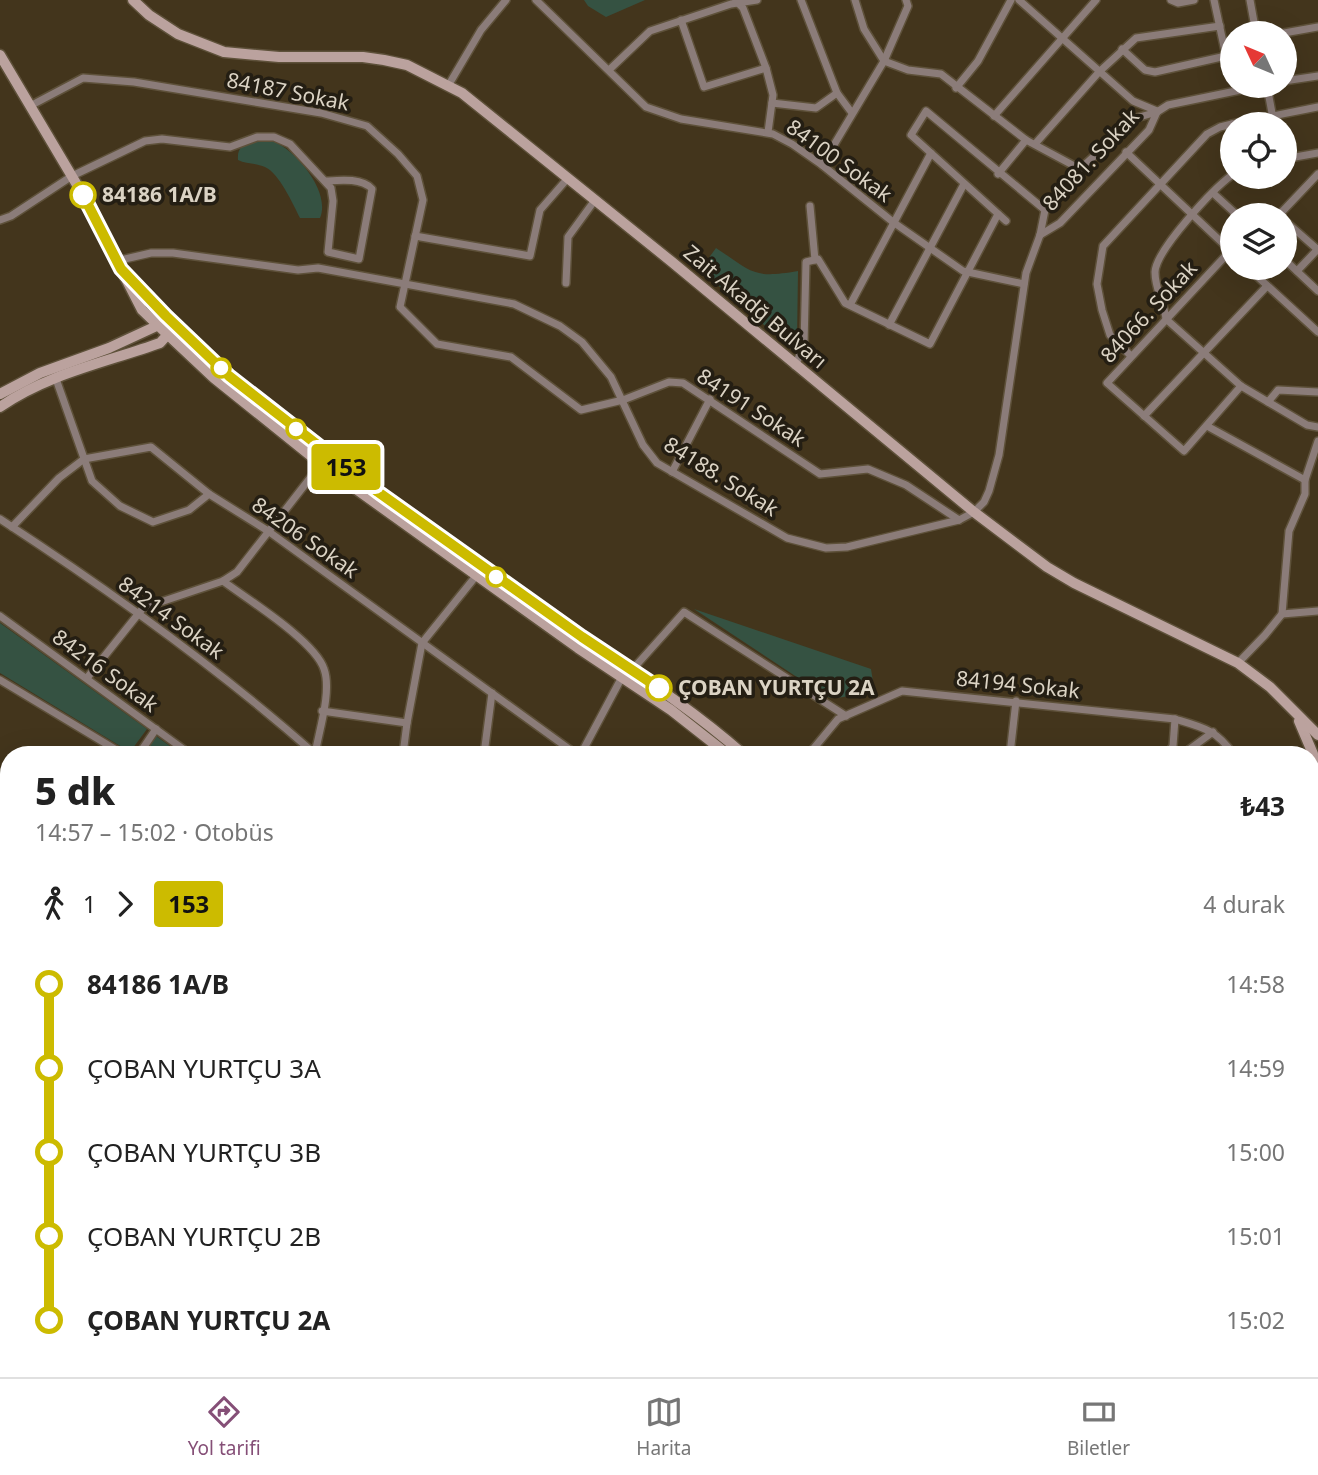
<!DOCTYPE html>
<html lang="tr">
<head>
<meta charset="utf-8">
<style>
  :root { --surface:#fff; --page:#f2f2f2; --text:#222; --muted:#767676; --line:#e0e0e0; --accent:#854f77 }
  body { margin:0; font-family:"Noto Sans",sans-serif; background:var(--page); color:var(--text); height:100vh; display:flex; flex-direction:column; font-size:26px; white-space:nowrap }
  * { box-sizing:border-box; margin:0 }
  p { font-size:23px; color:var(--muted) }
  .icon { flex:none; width:38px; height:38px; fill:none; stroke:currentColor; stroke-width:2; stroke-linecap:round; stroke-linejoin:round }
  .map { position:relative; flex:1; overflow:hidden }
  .details { position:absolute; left:0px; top:746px; width:1320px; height:632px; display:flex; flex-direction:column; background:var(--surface); border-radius:28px 28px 0 0; box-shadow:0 7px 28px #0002 }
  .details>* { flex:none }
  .badge { padding:0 14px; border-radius:5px; font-size:24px; line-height:46px }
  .needle { width:46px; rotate:314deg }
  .tools { position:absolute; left:1220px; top:21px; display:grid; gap:14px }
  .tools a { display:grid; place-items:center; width:77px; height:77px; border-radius:50%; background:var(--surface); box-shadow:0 7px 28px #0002; font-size:35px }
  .map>.badge { position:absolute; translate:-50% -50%; box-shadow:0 0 0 4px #fff }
  .legs { display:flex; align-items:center; gap:10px; height:77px; padding:0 35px; font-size:23px }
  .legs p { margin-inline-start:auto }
  .summary { display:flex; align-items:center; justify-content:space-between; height:119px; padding:0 35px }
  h1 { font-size:38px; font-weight:800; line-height:52px }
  ul { padding:0 35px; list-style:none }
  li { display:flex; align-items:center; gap:24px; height:84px; font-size:26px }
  li i { display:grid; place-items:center; width:10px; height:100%; margin:0 9px; background:currentColor }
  li i::after { content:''; width:18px; height:18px; margin:-9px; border:5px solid; border-radius:50%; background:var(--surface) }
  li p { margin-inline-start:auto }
  li:first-child i { background:linear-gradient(#0000 50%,currentColor 0) }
  li:last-child i { background:linear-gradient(currentColor 50%,#0000 0) }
  .tab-bar { display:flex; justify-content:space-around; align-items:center; height:98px; border-top:2px solid var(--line); background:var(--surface); font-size:19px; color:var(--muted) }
  .tab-bar a { display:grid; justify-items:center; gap:4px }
  .tab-bar .current { color:var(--accent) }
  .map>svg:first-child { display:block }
</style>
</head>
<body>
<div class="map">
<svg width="1318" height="1377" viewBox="0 0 1318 1377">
  <rect width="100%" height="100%" fill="#43351c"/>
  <!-- green -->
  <g fill="#355242">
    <polygon points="584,0 645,0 606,17 588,6"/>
    <path d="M 253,140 C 259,140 269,139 275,142 C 297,152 331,192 320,218 L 300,218 C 293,204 279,173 265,167 C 256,163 246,164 238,160 C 237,147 243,146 253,140 Z"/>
    <path d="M 716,248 C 753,272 752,279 798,271 L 797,341 L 784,342 L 700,270 Z"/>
    <path d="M 178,336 L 226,379 L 311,446 L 677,706 L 737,754 L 734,754 C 682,707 620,669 562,629 C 430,537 295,447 178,336 Z"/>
    <path d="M 694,609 L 871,669 L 874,688 C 859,693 843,700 827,697 Z"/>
    <polygon points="0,623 147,729 130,752 0,673"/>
    <polygon points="156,736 181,754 144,754"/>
  </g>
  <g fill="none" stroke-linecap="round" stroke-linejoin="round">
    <defs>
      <g id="street">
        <polyline points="536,0 646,107 681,119 773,134 792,144 822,165 893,222 963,271 1024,284"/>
        <polyline points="801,0 837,93 852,113"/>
        <polyline points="855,0 864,29 884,61 908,70 941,74 1026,140 1080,169"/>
        <polyline points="1019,0 1133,101 1157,111"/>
        <polyline points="1171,0 1178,3 1194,0"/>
        <polyline points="1250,0 1256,33"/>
        <polyline points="736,1 743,8 766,68 773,95 768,132"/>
        <polyline points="681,20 704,87 766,68"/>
        <polyline points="1284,33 1318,27"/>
        <polyline points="1122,49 1145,70 1155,72 1226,56 1214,0"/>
        <polyline points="609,70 650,31 731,4 757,0"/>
        <polyline points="1284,81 1318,76"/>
        <polyline points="448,86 481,30 506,0"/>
        <polyline points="1267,86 1274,124"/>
        <polyline points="956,88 978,61 1011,0"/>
        <polyline points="772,103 816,108 837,93"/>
        <polyline points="30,106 83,78 134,82 321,113 367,126 398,154 417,176 423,200 400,307 437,344 511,357 581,410 623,400 669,382 683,383 820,474 868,469 906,485 959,520"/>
        <polyline points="994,116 1096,0"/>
        <polyline points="1232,124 1318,107"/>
        <polyline points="1035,144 1099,72 1136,38 1220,26"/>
        <polyline points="1126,152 1232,252"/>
        <polyline points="1284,159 1318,153"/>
        <polyline points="822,165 884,61 908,6 906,0"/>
        <polyline points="998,174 1026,140"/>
        <path d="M 1232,175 C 1213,189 1156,250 1155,272 C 1155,290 1164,302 1166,319 L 1241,386 L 1307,425 L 1318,427"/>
        <polyline points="1213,193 1237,215"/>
        <polyline points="810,206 815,260"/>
        <polyline points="1279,215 1318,174"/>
        <path d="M 0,220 L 11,216 L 72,176 L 145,141 L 162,139 L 230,147 L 257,137 L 274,137 L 290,144 L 331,188 L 333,201 L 328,252 L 359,259 L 372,189 C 362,178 341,180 327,181"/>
        <polyline points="1284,220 1318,250"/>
        <polyline points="1006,221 911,135 926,111 1045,210"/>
        <polyline points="1040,235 1060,223 1149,130 1157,112"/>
        <polyline points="415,236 530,256 540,210 568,178"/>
        <polyline points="1231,250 1107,383 1184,451 1241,386"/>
        <polyline points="1284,259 1318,291"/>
        <polyline points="116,261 151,253 173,253 298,270 318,268 514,304 560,326 582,342 611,377 643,445 657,463 787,538 826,548 847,547 959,520 974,512 984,502 989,491 999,455 1026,273 1040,235 1045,210 1080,169 1136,118 1157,112 1168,105 1260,86"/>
        <polyline points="1248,268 1318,332"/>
        <polyline points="1297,271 1318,249"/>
        <polyline points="566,283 568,237 595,200"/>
        <polyline points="850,305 931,153"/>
        <polyline points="889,325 964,184"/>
        <polyline points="1131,356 1110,335 1102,310 1097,284 1103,246 1207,134 1220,127 1232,124"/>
        <polyline points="795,366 804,345 806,262 818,259 845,303 930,344 998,214"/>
        <polyline points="56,379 92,481 120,506 153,522 189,510 209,494"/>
        <polyline points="1268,402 1278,390 1318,392"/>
        <polyline points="1144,416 1267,286"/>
        <polyline points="1207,426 1305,480"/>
        <polyline points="672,472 710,399"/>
        <path d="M 0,519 C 109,590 217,667 315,754"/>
        <polyline points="12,527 59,478 84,459 151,447 209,494 268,531 576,754"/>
        <path d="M 223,581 C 247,599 315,641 324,669 C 332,691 319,731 315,754"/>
        <polyline points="1282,614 1318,611"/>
        <polyline points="0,616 190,754"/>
        <polyline points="1238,663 1265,635 1282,614 1289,531 1305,494 1305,480 1318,441"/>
        <polyline points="632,670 684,612 846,716"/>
        <polyline points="87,678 143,608 223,581 237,572 321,464"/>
        <polyline points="0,680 123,754"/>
        <polyline points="322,711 407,723"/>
        <polyline points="139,754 156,729"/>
        <polyline points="403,754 407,723 422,643 476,576"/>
        <polyline points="484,754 492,693"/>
        <polyline points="581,754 622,677"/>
        <path d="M 809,754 L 838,719 L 902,691 L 1175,719 C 1202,727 1217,730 1233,754"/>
        <polyline points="1010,754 1016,701"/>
        <polyline points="1167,754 1173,746 1175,719"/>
        <polyline points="1183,754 1213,732"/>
        <polyline points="0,856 9,841"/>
        <polyline points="1311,884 1318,883"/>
        <polyline points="0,913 9,918"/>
        <polyline points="0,988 9,997"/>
        <polyline points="0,1018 9,1005"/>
        <polyline points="1311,1047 1318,1042"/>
        <polyline points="0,1066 9,1072"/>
        <polyline points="0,1139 9,1145"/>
        <polyline points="1311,1209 1318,1205"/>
        <polyline points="0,1210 9,1215"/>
        <polyline points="0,1280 9,1266"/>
        <polyline points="0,1294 9,1300"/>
        <polyline points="115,1368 128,1377"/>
        <polyline points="245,1368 257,1377"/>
        <polyline points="516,1368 518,1377"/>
        <polyline points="741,1368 744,1377"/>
        <polyline points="895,1368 901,1377"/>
        <polyline points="187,1377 191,1368"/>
        <polyline points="265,1377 271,1368"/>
        <polyline points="967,1377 979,1368"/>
        <polyline points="1059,1377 1070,1368"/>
      </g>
      <g id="secondary">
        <polyline points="133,0 149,15 178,34 224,52 279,57 363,57 384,60 407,65 462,93 672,262 974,512 1047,567 1074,583 1238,663 1270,687 1318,735"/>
        <polyline points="0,55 83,195 142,310 168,335 214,378 321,464 578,648 671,710 727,754"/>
        <path d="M 131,279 C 163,313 195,346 230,376 C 330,463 441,538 549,614 C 615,660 683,701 743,754"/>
        <polyline points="0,394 40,373 109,348 163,323"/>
        <path d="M 0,407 C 47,374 107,362 160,343 L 170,332"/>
        <polyline points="1299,721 1313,754 1313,766"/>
        <polyline points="1311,779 1318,775"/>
        <polyline points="1311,791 1318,793"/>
        <polyline points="1311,1107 1318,1118"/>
        <polyline points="453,1377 461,1368"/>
        <polyline points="470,1377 478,1368"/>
        <polyline points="829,1377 840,1368"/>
      </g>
      <g id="primary">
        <polyline points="0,791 9,796"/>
        <polyline points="0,809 9,814"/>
        <polyline points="629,1368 632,1377"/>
        <polyline points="653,1368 655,1377"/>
      </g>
      <g id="highway">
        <polyline points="1311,1248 1318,1244"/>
        <polyline points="1311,1278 1318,1273"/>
        <polyline points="1108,1377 1120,1368"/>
        <polyline points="1123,1377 1135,1368"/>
        <polyline points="1167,1377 1179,1368"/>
      </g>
    </defs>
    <!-- street casing -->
    <use href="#street" stroke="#5e513a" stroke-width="10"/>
    <!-- secondary casing -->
    <use href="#secondary" stroke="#5e513a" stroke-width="13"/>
    <!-- primary casing -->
    <use href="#primary" stroke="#5e513a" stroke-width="14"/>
    <!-- highway casing -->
    <use href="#highway" stroke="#5e513a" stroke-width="16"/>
    <!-- street -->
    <use href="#street" stroke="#8b7c79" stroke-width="7"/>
    <!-- secondary -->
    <use href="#secondary" stroke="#bba29e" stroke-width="10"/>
    <!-- primary -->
    <use href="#primary" stroke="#dfbfbb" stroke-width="10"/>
    <!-- highway -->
    <use href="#highway" stroke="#fbdcd7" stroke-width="12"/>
  </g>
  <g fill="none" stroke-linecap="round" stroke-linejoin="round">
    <defs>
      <polyline id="line-1" points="83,195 121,269 166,316 229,376 378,492 582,637 659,688"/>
    </defs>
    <!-- line-1 casing -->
    <use href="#line-1" stroke="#fff" stroke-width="16"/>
    <!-- line-1 -->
    <use href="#line-1" stroke="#cb0" stroke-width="10"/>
  </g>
  <!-- markers -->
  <g fill="#fff" stroke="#cb0" stroke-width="3.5">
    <circle cx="83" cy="195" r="12"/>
    <circle cx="221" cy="368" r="9"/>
    <circle cx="296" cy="429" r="9"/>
    <circle cx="496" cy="577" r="9"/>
    <circle cx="659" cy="688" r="12"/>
  </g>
  <g text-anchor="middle" stroke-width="7" stroke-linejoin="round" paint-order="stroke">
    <!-- street labels -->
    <g font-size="21" fill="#dbd3c4" stroke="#241e13">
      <text transform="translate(288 92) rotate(11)" y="7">84187 Sokak</text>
      <text transform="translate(1091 160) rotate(-47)" y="7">84081. Sokak</text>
      <text transform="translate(839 161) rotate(36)" y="7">84100 Sokak</text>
      <text transform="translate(755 307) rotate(40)" y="7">Zait Akadğ Bulvarı</text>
      <text transform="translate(1149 312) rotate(-47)" y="7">84066. Sokak</text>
      <text transform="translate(751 408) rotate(33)" y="7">84191 Sokak</text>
      <text transform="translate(721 477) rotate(32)" y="7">84188. Sokak</text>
      <text transform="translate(305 538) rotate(35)" y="7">84206 Sokak</text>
      <text transform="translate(171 618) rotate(36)" y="7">84214 Sokak</text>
      <text transform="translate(105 671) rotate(36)" y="7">84216 Sokak</text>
      <text transform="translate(1018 685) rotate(6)" y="7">84194 Sokak</text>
    </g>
    <!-- stop labels -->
    <g font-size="21" font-weight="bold" fill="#dbd3c4" stroke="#241e13" text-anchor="start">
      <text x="102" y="202">84186 1A/B</text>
      <text x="678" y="695">ÇOBAN YURTÇU 2A</text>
    </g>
  </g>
</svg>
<div class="tools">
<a><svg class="needle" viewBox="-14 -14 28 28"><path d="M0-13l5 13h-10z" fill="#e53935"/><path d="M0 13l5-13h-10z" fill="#767676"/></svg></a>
<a><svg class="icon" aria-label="locate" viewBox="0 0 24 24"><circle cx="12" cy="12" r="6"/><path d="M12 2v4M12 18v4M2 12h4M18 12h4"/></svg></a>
<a><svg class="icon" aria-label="layers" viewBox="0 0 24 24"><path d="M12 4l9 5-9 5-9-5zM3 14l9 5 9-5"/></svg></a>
</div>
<b class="badge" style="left:346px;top:467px;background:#cb0;color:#111">153</b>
<section class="details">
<div class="summary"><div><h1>5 dk</h1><p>14:57 – 15:02 · Otobüs</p></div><b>₺43</b></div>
<div class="legs"><svg class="icon" aria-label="walk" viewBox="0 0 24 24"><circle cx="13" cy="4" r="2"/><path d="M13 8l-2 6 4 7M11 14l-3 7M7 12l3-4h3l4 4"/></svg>1<svg class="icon" aria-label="forward" viewBox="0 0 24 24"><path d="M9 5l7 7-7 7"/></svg><b class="badge" style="background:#cb0;color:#111">153</b><p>4 durak</p></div>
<ul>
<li><i style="color:#cb0"></i><b>84186 1A/B</b><p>14:58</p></li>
<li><i style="color:#cb0"></i><span>ÇOBAN YURTÇU 3A</span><p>14:59</p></li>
<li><i style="color:#cb0"></i><span>ÇOBAN YURTÇU 3B</span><p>15:00</p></li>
<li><i style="color:#cb0"></i><span>ÇOBAN YURTÇU 2B</span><p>15:01</p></li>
<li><i style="color:#cb0"></i><b>ÇOBAN YURTÇU 2A</b><p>15:02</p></li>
</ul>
</section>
</div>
<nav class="tab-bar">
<a class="current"><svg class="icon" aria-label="directions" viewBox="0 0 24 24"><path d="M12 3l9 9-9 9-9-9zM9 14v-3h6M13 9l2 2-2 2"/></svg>Yol tarifi</a>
<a><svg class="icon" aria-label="map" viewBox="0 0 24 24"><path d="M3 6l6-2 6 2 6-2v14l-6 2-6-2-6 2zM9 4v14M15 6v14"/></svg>Harita</a>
<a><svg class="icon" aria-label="tickets" viewBox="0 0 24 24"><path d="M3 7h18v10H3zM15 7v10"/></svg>Biletler</a>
</nav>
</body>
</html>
